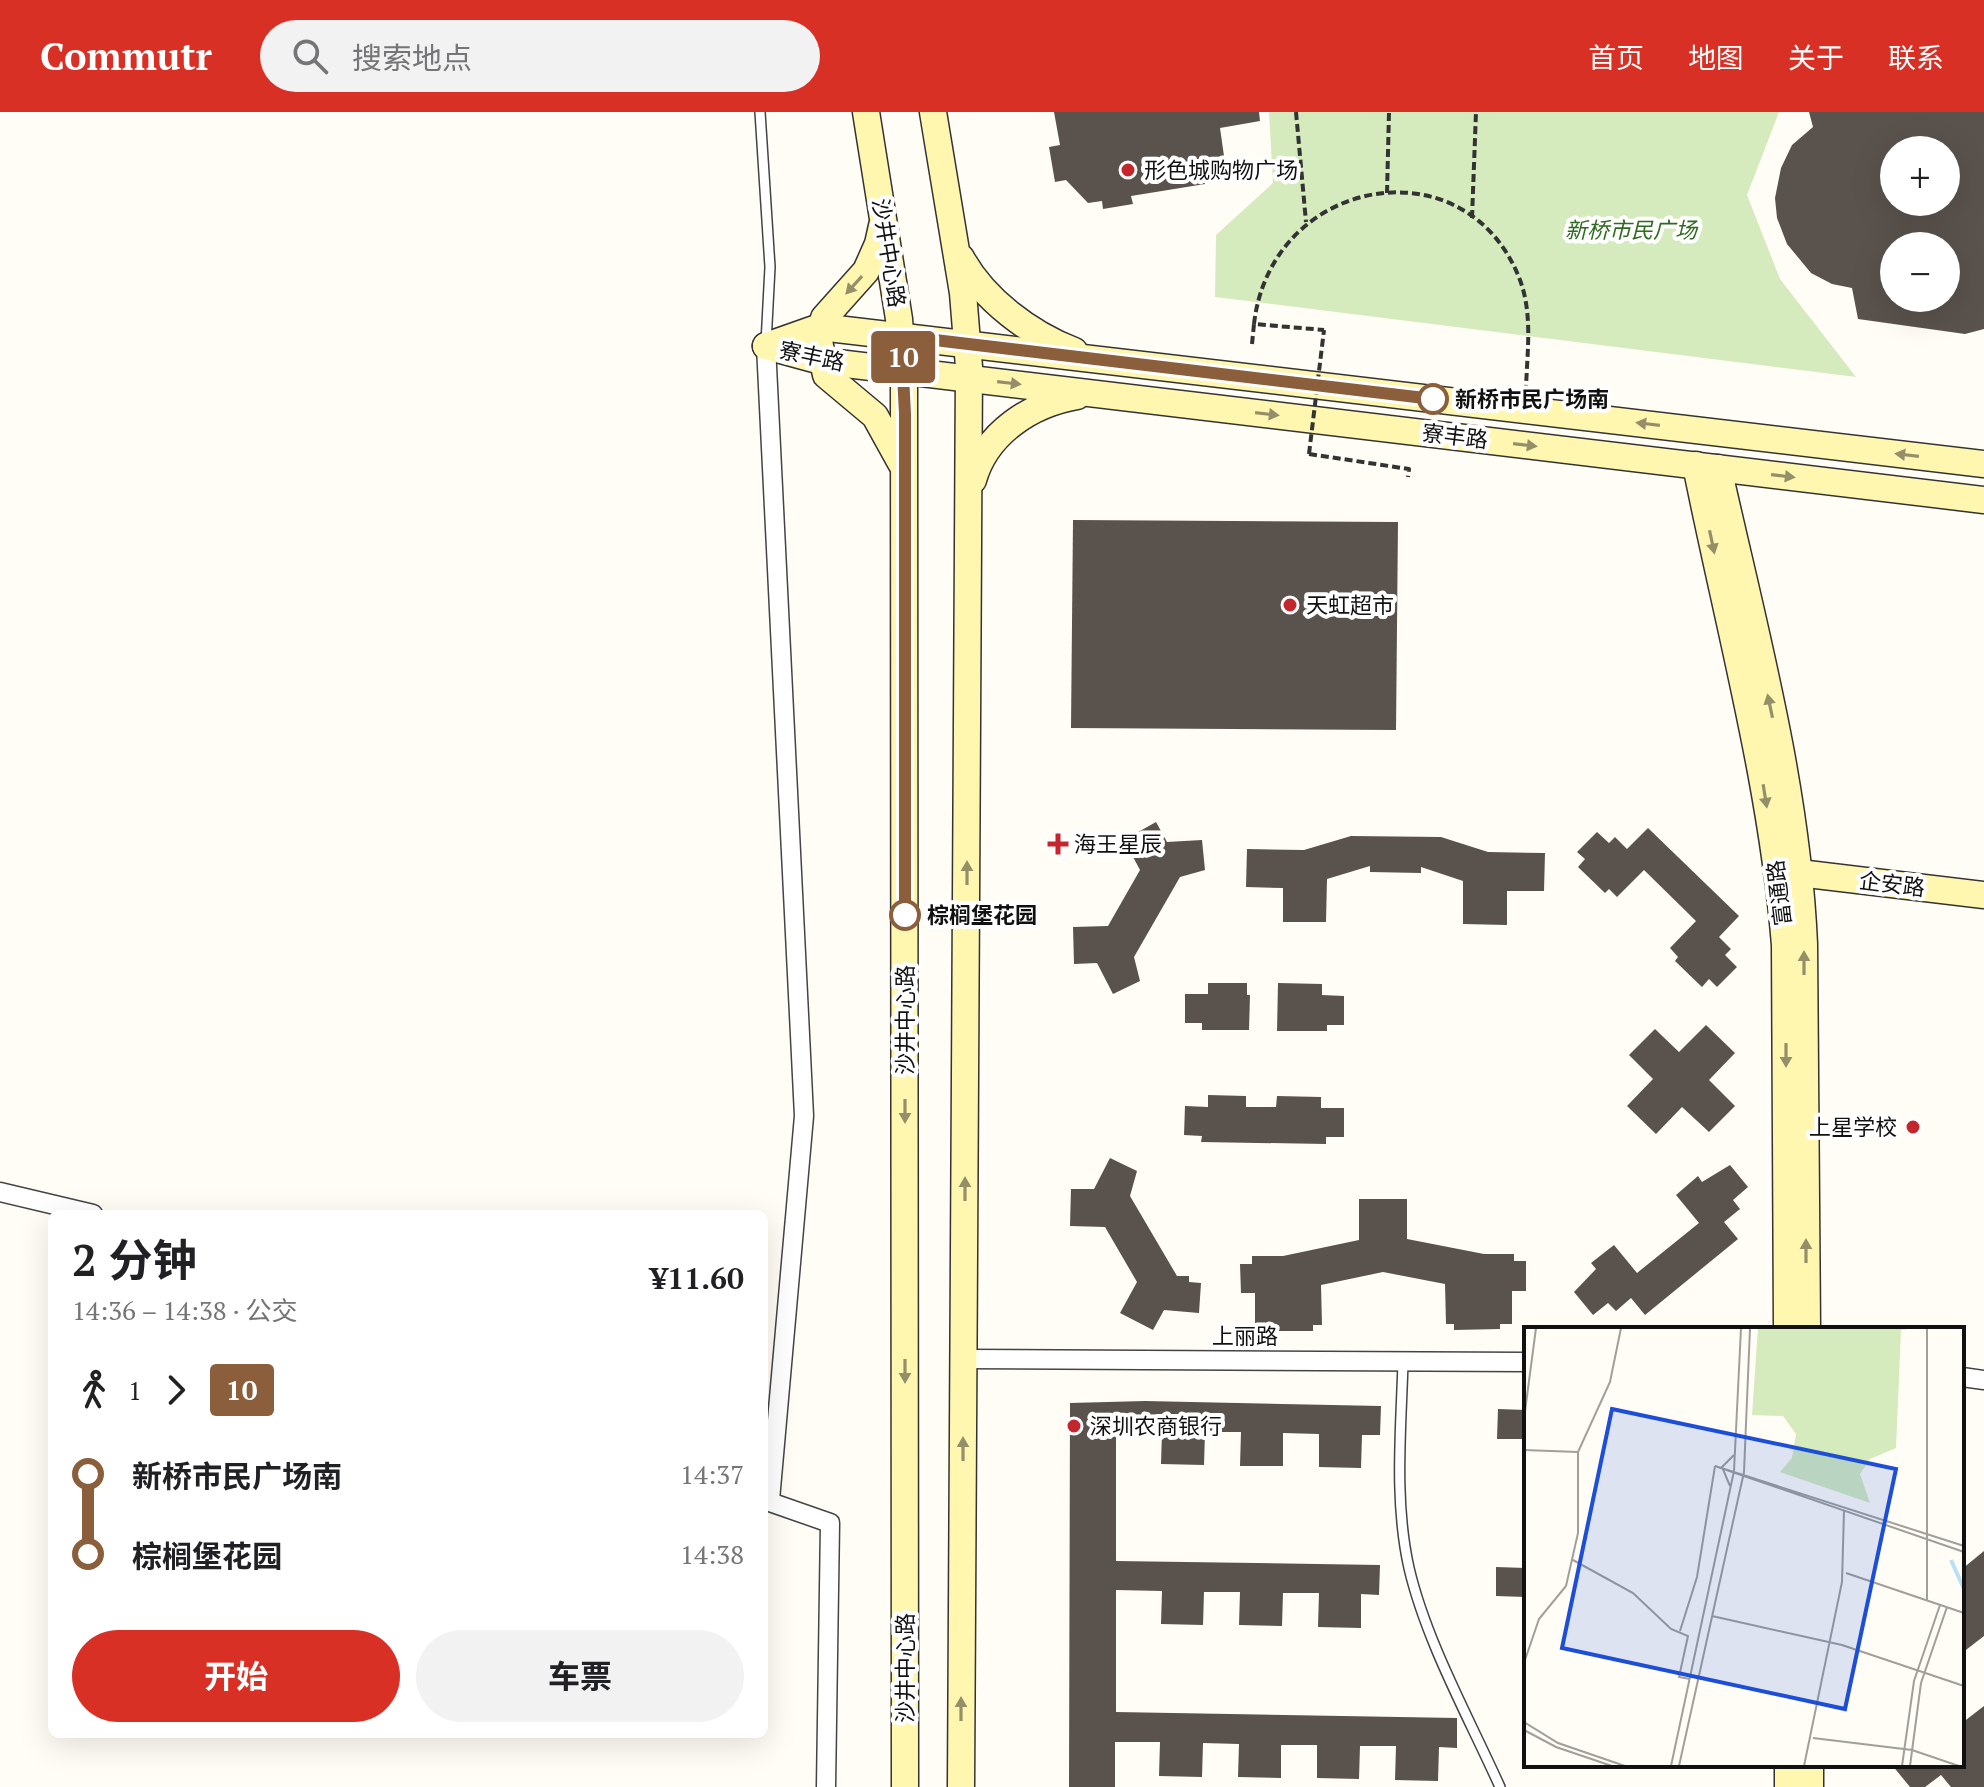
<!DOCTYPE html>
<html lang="zh">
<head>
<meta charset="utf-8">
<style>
  :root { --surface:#fff; --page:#f2f2f2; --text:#202124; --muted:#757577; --accent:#d93025 }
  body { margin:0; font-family:"PT Serif","Noto Sans SC",serif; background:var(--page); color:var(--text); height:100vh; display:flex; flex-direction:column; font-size:30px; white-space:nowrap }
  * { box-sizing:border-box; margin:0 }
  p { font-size:26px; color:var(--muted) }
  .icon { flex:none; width:44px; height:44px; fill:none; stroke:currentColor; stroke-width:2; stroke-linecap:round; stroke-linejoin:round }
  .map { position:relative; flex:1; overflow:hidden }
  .side { position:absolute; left:48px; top:1098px; width:720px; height:528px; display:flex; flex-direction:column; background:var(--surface); border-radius:12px; box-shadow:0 8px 32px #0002 }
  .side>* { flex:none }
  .badge { padding:0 16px; border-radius:6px; font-size:28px; line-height:52px }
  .buttons { position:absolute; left:1880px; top:24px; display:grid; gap:16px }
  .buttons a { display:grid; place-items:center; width:80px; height:80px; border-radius:50%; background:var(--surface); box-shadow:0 8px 32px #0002; font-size:40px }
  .map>.badge { position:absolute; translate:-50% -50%; box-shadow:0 0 0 4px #fff }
  .legs { display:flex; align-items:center; gap:12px; height:88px; padding:0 24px; font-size:26px }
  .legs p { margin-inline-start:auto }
  .headline { display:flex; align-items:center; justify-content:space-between; height:136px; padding:0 24px }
  h1 { font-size:44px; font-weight:700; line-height:60px }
  .cta { display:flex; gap:16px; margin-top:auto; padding:16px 24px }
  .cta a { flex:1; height:92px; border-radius:48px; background:var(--accent); color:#fff; font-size:32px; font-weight:700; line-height:92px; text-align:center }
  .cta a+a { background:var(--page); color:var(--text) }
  ul { padding:0 24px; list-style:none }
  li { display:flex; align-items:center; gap:28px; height:80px; font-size:30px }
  li i { display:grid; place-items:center; width:12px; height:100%; margin:0 10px; background:currentColor }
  li i::after { content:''; width:20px; height:20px; margin:-10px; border:6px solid; border-radius:50%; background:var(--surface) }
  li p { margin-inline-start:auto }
  li:first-child i { background:linear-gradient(#0000 50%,currentColor 0) }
  li:last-child i { background:linear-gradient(currentColor 50%,#0000 0) }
  header { display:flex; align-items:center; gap:48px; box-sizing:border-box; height:112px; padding:0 40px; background:var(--accent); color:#fff }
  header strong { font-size:38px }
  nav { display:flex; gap:44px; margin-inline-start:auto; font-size:28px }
  .search { width:560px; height:72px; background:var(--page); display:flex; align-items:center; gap:20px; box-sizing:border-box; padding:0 28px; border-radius:44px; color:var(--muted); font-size:30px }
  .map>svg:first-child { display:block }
</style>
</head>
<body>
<header>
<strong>Commutr</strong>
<div class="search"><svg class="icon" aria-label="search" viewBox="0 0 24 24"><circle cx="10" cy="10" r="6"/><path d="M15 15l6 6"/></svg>搜索地点</div>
<nav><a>首页</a><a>地图</a><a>关于</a><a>联系</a></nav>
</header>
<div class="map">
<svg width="1984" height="1675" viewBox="0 0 1984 1675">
  <rect width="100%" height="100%" fill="#fffdf5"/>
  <!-- green -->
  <polygon fill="#d5ebbd" points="1269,0 1779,0 1747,83 1780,167 1856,265 1215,185 1216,123 1273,71"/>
  <!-- building -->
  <g fill="#5a524d" fill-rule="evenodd">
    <polygon points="1054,0 1259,0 1260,9 1220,16 1224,44 1201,48 1205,72 1131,84 1133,92 1103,97 1102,89 1088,91 1066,68 1055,70 1049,35 1060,33"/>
    <path d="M 1809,0 L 1984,0 L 1984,217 L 1965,222 L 1858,207 L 1852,176 L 1832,172 L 1811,161 L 1787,132 L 1777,106 L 1775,86 L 1781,56 L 1792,33 L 1813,15 ZM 1894,38 L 1946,38 L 1946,90 L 1894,90 ZM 1894,134 L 1946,134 L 1946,186 L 1894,186 Z"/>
    <polygon points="1073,408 1398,410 1396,618 1071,616"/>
    <polygon points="1156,710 1167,730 1202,728 1205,758 1180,765 1134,845 1140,869 1113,882 1097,851 1074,852 1073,815 1108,814 1140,758 1124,728"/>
    <polygon points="1648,716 1739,804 1719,825 1731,837 1725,843 1737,855 1717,875 1709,867 1702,875 1675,849 1678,845 1670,836 1696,809 1644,758 1617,785 1609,777 1605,781 1578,755 1585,747 1577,740 1597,720 1609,731 1615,725 1627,737"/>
    <polygon points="1351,724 1441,725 1488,740 1545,741 1544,779 1507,779 1507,813 1463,812 1463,769 1421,755 1421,761 1370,760 1370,754 1327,767 1326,810 1283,810 1283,776 1246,775 1247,737 1304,738"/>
    <polygon points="1208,871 1247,871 1247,883 1250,883 1249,918 1202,918 1202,911 1185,911 1185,882 1208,882"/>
    <polygon points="1278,871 1322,872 1322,883 1344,884 1344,913 1327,913 1327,919 1277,919"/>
    <polygon points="1706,913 1735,941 1709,968 1735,994 1709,1020 1682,995 1656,1022 1627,994 1653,967 1629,943 1655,917 1679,940"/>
    <polygon points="1208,983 1246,984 1246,995 1276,995 1277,984 1321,985 1321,996 1344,996 1344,1025 1326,1025 1326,1032 1201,1030 1202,1024 1184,1023 1185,994 1208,995"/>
    <polygon points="1110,1046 1137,1059 1130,1084 1177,1164 1189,1164 1189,1170 1201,1171 1199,1201 1164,1198 1153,1218 1120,1201 1137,1170 1105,1115 1070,1114 1071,1077 1094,1077"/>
    <polygon points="1730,1053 1748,1075 1733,1088 1740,1097 1724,1110 1738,1127 1645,1203 1631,1186 1616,1199 1608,1191 1593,1203 1574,1180 1596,1157 1591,1151 1614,1133 1637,1161 1699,1111 1676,1083 1698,1064 1702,1070"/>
    <polygon points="1359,1087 1407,1087 1407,1127 1484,1142 1514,1142 1514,1149 1526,1149 1526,1179 1512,1179 1512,1212 1500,1212 1500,1217 1454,1218 1454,1212 1446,1212 1445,1172 1383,1160 1321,1173 1322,1213 1313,1213 1313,1219 1267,1219 1267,1214 1255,1214 1255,1181 1241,1181 1240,1152 1252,1152 1252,1144 1283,1144 1359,1128"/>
    <polygon points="1145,1289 1381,1294 1380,1323 1362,1323 1361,1356 1319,1355 1319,1322 1283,1321 1283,1354 1240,1354 1241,1320 1205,1320 1204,1353 1161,1352 1162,1319 1116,1318 1116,1449 1380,1453 1379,1483 1361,1482 1361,1516 1318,1515 1319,1481 1283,1481 1282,1514 1239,1513 1240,1480 1204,1480 1203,1513 1161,1512 1162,1479 1116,1478 1116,1600 1457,1606 1457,1636 1439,1635 1438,1669 1395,1668 1396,1634 1360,1634 1359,1667 1317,1666 1317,1633 1281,1633 1281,1666 1238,1665 1239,1632 1203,1631 1202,1665 1159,1664 1160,1630 1115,1630 1115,1675 1069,1675 1070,1291"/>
    <polygon points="1498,1297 1526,1298 1526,1327 1497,1327"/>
    <polygon points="1984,1439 1984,1524 1962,1541 1962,1457"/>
    <polygon points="1496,1455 1526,1456 1526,1485 1496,1484"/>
    <polygon points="1984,1594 1984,1675 1951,1675 1941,1663 1925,1675 1910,1675 1892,1653 1962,1653 1962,1611"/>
  </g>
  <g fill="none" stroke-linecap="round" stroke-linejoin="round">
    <defs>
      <g id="lane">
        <polyline points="760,0 770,155 766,231"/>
        <path d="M 1403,1250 C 1401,1318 1394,1389 1409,1456 C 1426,1529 1469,1606 1500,1675"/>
      </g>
      <g id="street">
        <polyline points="766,234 804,1004 770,1388"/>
        <polyline points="0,1080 93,1102"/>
        <polyline points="964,1247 1526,1250"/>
        <polyline points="1962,1265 1984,1268"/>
        <polyline points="764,1388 830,1411 826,1675"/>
      </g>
      <g id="secondary">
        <polyline points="866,0 899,207 904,272 905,1675"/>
        <polyline points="933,0 963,181 969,255 961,1675"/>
        <polyline points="882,114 878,132 866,159 824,206 819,229 826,263 875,304 901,351"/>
        <path d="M 961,146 C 984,188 1030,222 1074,239"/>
        <polyline points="766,234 820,215 1984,352"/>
        <polyline points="766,234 821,249 1984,388"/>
        <path d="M 1696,353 C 1728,513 1772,671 1785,833 L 1787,1217"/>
        <path d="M 1718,356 C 1753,513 1797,671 1804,832 L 1807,1217"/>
        <path d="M 973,368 C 986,321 1031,292 1077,284"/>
        <polyline points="1799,761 1984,783"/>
        <polyline points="1788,1653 1788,1675"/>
        <polyline points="1810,1653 1810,1675"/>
      </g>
    </defs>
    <!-- lane casing -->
    <use href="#lane" stroke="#444" stroke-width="12"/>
    <!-- street casing -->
    <use href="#street" stroke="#444" stroke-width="21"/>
    <!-- secondary casing -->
    <use href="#secondary" stroke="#333" stroke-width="29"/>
    <!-- path -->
    <g stroke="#333" stroke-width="4" stroke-dasharray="8 4" stroke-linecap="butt">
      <polyline points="1296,0 1306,110"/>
      <polyline points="1387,81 1389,0"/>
      <polyline points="1472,106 1476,0"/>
      <path d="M 1254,212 C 1271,64 1467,29 1520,168 C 1533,203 1527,241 1526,277"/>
      <polyline points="1252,232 1254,212 1324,218"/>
      <polyline points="1309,342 1409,357 1408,365"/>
    </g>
    <!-- lane -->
    <use href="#lane" stroke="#fff" stroke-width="9"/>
    <!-- street -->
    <use href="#street" stroke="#fff" stroke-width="18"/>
    <!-- secondary -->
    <use href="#secondary" stroke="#fff6b0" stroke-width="26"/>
    <!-- path-bridge -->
    <polyline stroke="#333" stroke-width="4" stroke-dasharray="8 4" stroke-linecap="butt" points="1309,342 1324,218"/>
  </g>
  <!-- one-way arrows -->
  <defs><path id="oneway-solid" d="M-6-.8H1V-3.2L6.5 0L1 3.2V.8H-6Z" transform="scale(2)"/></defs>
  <g fill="#948f68">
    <use href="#oneway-solid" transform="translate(854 173) rotate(132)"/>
    <use href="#oneway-solid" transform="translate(1009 271) rotate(7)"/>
    <use href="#oneway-solid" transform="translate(1267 302) rotate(7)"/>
    <use href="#oneway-solid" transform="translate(1648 312) rotate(-173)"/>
    <use href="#oneway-solid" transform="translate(1525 333) rotate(7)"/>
    <use href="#oneway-solid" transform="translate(1907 343) rotate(-173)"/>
    <use href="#oneway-solid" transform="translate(1783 364) rotate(7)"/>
    <use href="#oneway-solid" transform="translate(1712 430) rotate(78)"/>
    <use href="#oneway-solid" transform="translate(1770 594) rotate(-102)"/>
    <use href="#oneway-solid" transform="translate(1765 684) rotate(81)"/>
    <use href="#oneway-solid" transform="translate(967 761) rotate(-90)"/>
    <use href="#oneway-solid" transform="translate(1804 851) rotate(-90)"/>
    <use href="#oneway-solid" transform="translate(1786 943) rotate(90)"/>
    <use href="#oneway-solid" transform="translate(905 999) rotate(90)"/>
    <use href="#oneway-solid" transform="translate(965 1077) rotate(-90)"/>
    <use href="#oneway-solid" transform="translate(1806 1139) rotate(-90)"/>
    <use href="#oneway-solid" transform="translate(905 1259) rotate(90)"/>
    <use href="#oneway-solid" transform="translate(963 1337) rotate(-90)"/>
    <use href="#oneway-solid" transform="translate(961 1597) rotate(-90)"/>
  </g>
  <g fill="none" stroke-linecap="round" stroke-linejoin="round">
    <defs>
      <polyline id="line-1" points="905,803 905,302 901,224 1433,287"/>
    </defs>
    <!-- line-1 casing -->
    <use href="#line-1" stroke="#fff" stroke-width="18"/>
    <!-- line-1 -->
    <use href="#line-1" stroke="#8b5e3c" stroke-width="12"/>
  </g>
  <!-- markers -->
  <g fill="#c4262e" stroke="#fff" stroke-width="3">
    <circle cx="1128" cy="58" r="8"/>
    <circle cx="1290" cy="493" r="8"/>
    <path d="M1054 720h8v8h8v8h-8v8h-8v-8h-8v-8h8z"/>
    <circle cx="1913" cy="1015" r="8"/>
    <circle cx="1074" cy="1314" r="8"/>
  </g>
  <g fill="#fff" stroke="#8b5e3c" stroke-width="4">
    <circle cx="1433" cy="287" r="14"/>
    <circle cx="905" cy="803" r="14"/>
  </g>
  <g text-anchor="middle" stroke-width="8" stroke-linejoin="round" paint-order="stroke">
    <!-- poi labels -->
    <g font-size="22" fill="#111" stroke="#fff" text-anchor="start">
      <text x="1144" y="66">形色城购物广场</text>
      <text x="1306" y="501">天虹超市</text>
      <text x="1074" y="740">海王星辰</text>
      <text x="1897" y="1023" text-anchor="end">上星学校</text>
      <text x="1090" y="1322">深圳农商银行</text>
    </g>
    <!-- park labels -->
    <g font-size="22" font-style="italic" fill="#2f6b1f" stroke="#fff">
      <text x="1631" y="126">新桥市民广场</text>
    </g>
    <!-- street labels -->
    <g font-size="22" fill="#111" stroke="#fff">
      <text transform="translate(889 141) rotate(81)" y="8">沙井中心路</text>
      <text transform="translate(812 244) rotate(12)" y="8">寮丰路</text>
      <text transform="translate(1455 324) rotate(7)" y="8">寮丰路</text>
      <text transform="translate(1892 772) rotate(7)" y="8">企安路</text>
      <text transform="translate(1779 781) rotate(-97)" y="8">富通路</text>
      <text transform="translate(905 908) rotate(-90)" y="8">沙井中心路</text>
      <text x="1245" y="1232">上丽路</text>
      <text transform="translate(905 1556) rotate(-90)" y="8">沙井中心路</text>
    </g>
    <!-- stop labels -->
    <g font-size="22" font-weight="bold" fill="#111" stroke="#fff" text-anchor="start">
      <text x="1455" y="295">新桥市民广场南</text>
      <text x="927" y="811">棕榈堡花园</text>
    </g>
  </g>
  <!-- overview -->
  <g transform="translate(1524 1215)">
    <rect width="440" height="440" fill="#fffdf5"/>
    <path d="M 234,1 L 390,1 L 377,3 L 372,121 L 346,132 L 336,147 L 346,176 L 256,145 L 268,131 L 272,107 L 259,89 L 228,88 Z" fill="#d5ebbd"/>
    <path fill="none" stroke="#b9e0f7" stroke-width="4" d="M 427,233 L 440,262"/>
    <path fill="none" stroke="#a09f9a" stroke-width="2" d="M 0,92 L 12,1M 0,123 L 54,125M 191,139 L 440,225M 191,139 L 440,219M 206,159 L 198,140 L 210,128M 49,233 L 109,266 L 147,302 L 164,309 L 155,350 L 166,352M 322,246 L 440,286M 403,273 L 403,1M 188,289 L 318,318 L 440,359M 156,304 L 173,250 L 191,139M 0,336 L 15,292 L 42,259 L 54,206 L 54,125 L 86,55 L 97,1M 0,395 L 34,416 L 101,439M 0,403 L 32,420 L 88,439M 289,411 L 388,423 L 435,439M 147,439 L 210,144 L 217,1M 155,439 L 220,145 L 226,1M 280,439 L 318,255 L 320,184M 378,439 L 390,354 L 416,278M 386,439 L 397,356 L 423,280"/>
    <path fill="#1d4ed8" fill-opacity="0.15" stroke="#1d4ed8" stroke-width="4" d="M 88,82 L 372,142 L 321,382 L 38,321 Z"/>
    <rect width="440" height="440" fill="none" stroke="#111" stroke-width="4"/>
  </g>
</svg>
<div class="buttons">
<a>+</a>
<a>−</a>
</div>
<b class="badge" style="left:903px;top:245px;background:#8b5e3c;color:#fff">10</b>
<section class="side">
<div class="headline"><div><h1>2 分钟</h1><p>14:36 – 14:38 · 公交</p></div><b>¥11.60</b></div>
<div class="legs"><svg class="icon" aria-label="walk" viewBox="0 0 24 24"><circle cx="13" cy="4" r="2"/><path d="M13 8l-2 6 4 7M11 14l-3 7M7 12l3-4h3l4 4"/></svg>1<svg class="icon" aria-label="forward" viewBox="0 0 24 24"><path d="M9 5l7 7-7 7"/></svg><b class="badge" style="background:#8b5e3c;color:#fff">10</b></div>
<ul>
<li><i style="color:#8b5e3c"></i><b>新桥市民广场南</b><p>14:37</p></li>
<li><i style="color:#8b5e3c"></i><b>棕榈堡花园</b><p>14:38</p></li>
</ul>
<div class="cta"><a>开始</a><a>车票</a></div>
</section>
</div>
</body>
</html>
